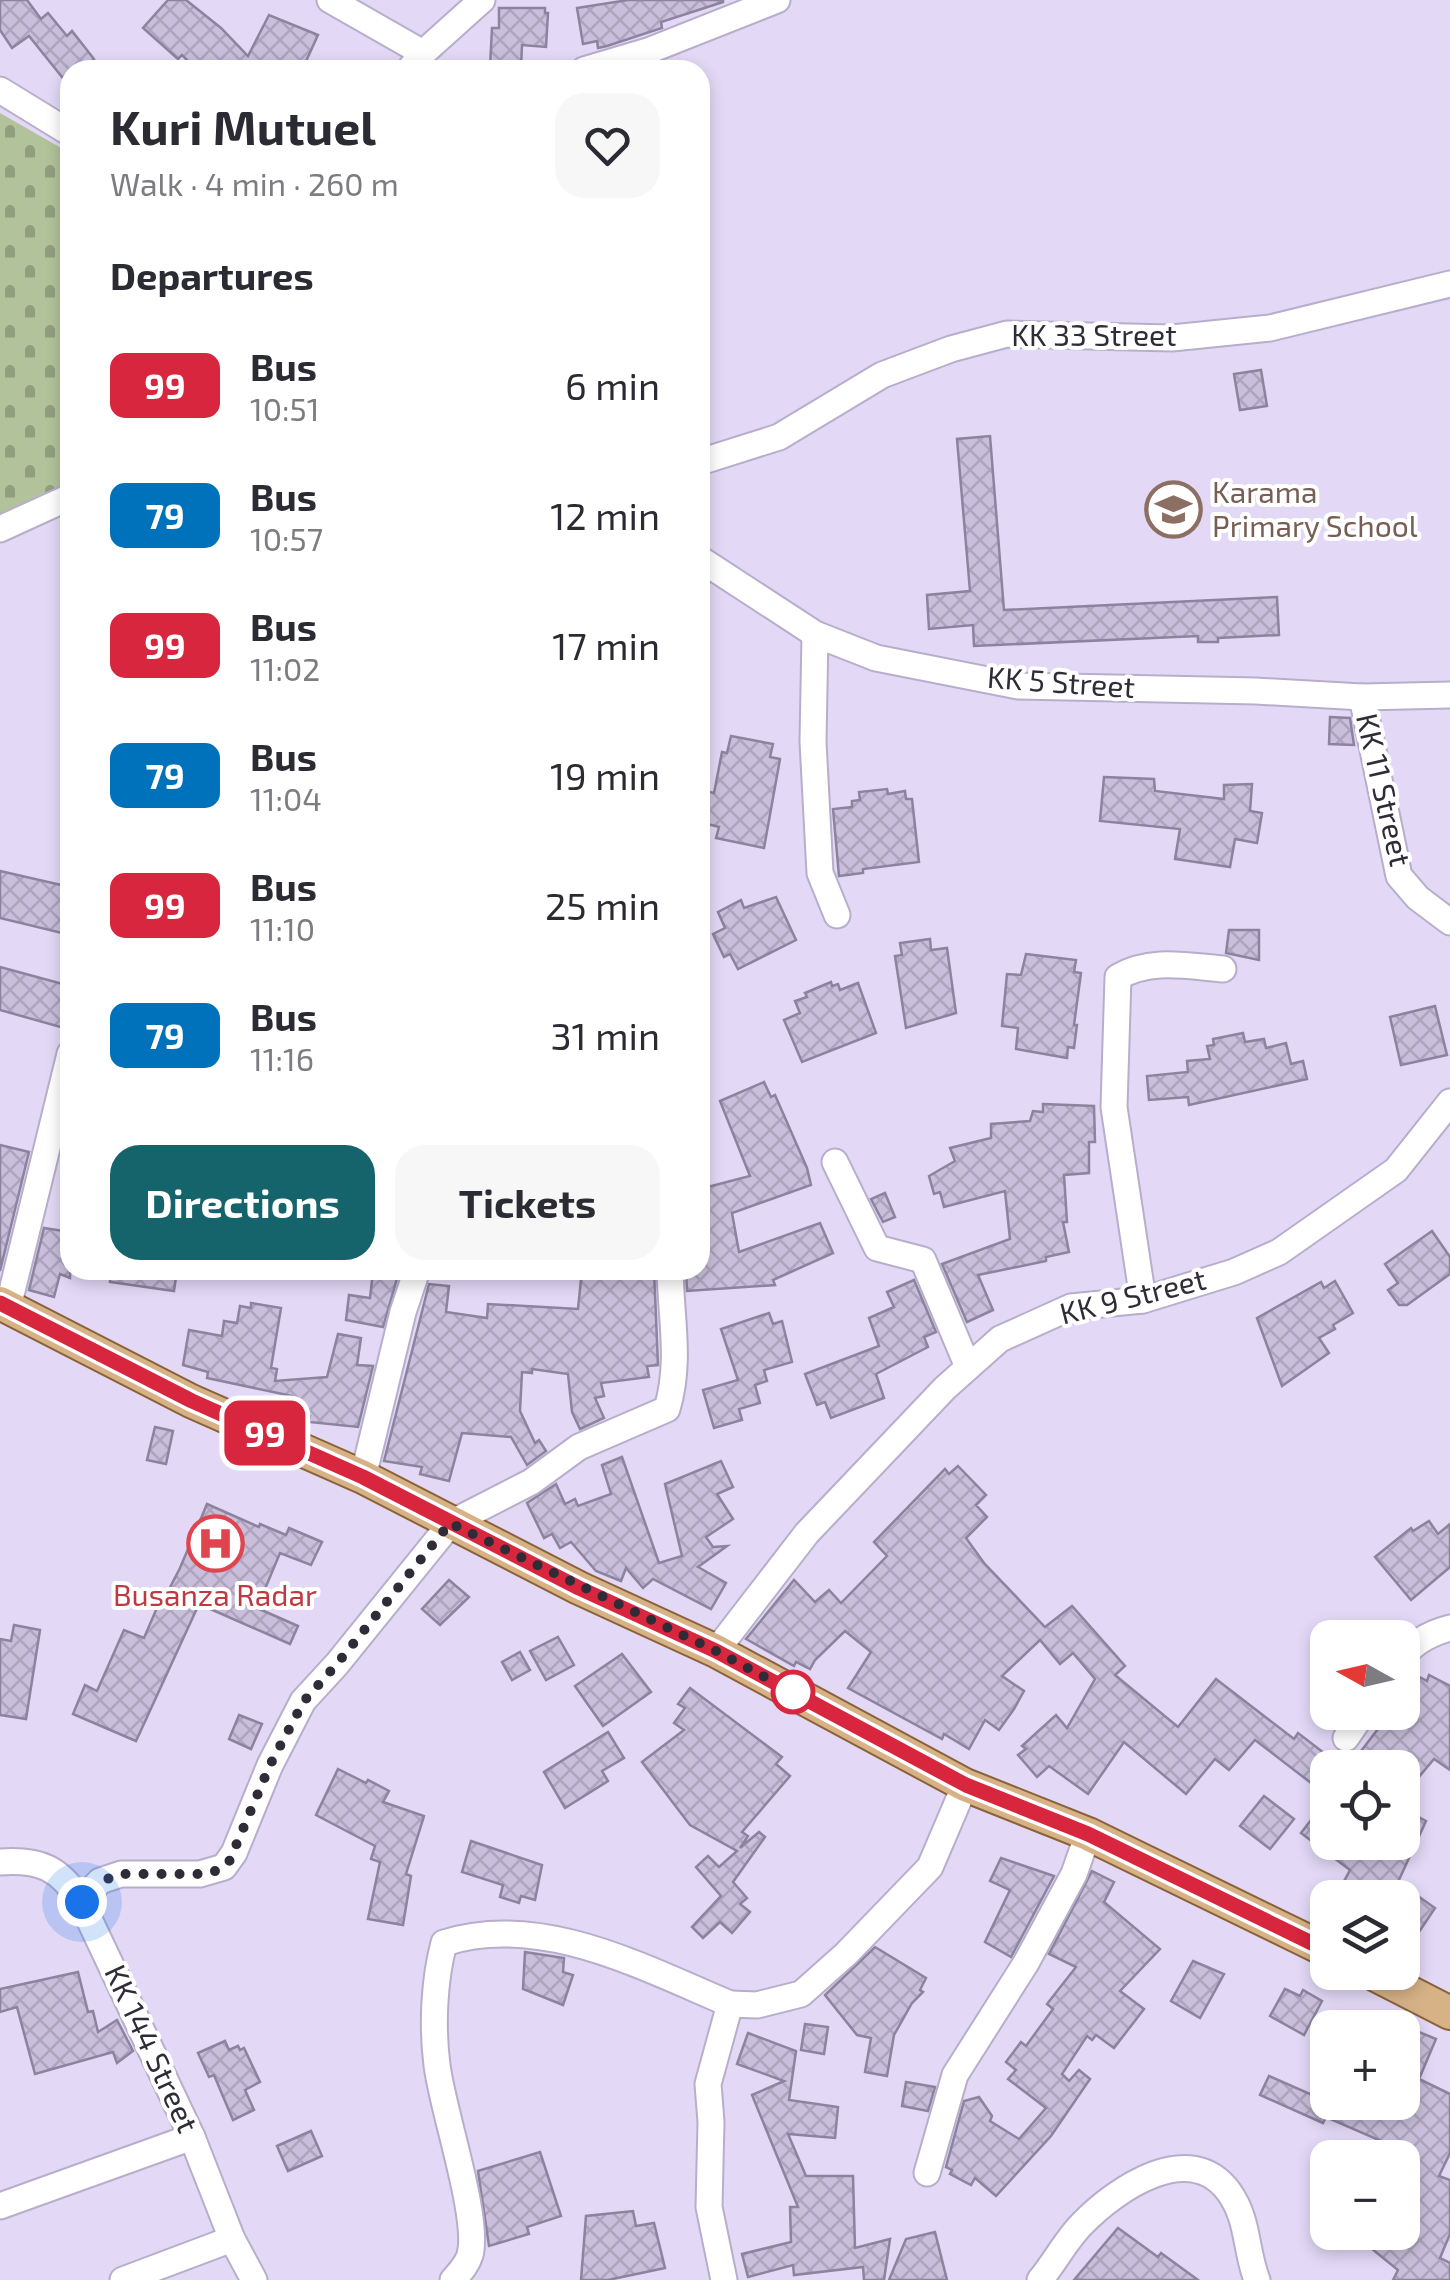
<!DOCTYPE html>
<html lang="en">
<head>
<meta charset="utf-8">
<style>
  :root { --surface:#fff; --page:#f7f7f7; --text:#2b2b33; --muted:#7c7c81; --accent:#15646b }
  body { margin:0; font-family:"Exo 2",sans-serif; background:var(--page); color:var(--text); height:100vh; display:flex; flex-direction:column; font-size:38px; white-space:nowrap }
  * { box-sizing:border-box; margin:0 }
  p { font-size:32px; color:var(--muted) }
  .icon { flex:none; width:55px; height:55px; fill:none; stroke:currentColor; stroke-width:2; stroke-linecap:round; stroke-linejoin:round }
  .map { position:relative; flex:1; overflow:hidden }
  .panel { position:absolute; left:60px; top:60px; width:650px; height:1220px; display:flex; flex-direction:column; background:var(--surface); border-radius:30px; box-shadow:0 5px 15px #0003 }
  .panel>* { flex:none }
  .badge { padding:0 20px; border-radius:15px; font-size:35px; line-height:65px }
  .needle { width:65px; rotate:278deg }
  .tools { position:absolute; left:1310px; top:1620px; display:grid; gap:20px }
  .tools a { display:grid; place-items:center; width:110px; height:110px; border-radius:20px; background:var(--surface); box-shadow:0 5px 15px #0003; font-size:50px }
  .you { position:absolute; width:50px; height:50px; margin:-25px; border:8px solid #fff; border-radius:50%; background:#1a73e8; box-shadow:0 0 0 15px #1a73e833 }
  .map>.badge { position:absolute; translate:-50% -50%; box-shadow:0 0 0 5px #fff }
  h2 { padding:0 50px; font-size:38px; line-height:90px }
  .round { display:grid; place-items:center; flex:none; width:105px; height:105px; border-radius:30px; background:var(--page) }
  .overview { display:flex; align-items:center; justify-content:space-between; height:170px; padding:0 50px }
  h1 { font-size:48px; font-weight:700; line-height:75px }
  .cta { display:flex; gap:20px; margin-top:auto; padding:20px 50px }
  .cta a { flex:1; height:115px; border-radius:30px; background:var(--accent); color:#fff; font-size:40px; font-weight:700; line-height:115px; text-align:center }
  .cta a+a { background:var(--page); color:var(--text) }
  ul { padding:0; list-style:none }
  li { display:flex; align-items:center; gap:30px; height:130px; padding:0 50px }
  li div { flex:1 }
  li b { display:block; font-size:38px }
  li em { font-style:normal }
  li .badge { min-width:110px; font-weight:700; text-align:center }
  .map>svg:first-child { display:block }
</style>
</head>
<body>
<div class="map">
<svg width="1450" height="2280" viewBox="0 0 1450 2280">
  <defs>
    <pattern id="cemetery-stones" width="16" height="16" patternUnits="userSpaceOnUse" patternTransform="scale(2.5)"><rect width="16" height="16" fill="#b2c39b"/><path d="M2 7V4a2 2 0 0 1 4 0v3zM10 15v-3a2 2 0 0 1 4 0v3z" fill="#919f7f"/></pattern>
    <pattern id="building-cross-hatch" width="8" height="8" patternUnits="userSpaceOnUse" patternTransform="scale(2.5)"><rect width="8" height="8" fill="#c9bfdc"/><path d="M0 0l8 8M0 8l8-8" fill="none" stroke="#ada4bd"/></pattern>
  </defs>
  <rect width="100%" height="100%" fill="#e3d9f7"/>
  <!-- cemetery -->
  <polygon fill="url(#cemetery-stones)" points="0,113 70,153 70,484 0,519"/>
  <!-- building -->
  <g fill="url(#building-cross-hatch)" stroke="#8c839e" stroke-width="2.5">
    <polygon points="0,0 27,0 41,19 48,13 67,36 72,31 94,59 81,70 70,70 70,79 66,82 29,36 12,48 0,30"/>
    <polygon points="168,0 186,0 221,28 248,56 269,15 318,35 302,70 197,70 182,55 178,59 143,28"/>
    <polygon points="628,0 723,0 723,2 661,22 662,28 607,46 598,48 597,41 583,44 577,8"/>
    <polygon points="499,8 545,8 545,13 548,13 546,47 522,45 521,68 490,67 492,28 499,28"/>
    <polygon points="1261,370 1267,406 1240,410 1234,374"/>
    <polygon points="990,436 1004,610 1277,597 1279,635 1218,638 1218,642 1198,642 1198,636 974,646 973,625 929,629 927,595 970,591 957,439"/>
    <polygon points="1330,717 1350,718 1354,745 1329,744"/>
    <polygon points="731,736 773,744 770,757 780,759 764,848 716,838 719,827 700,822 705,791 714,793 722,752 727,753"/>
    <polygon points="1104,777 1154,779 1155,791 1224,799 1224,785 1252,784 1250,811 1262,813 1257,843 1235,839 1230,867 1175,859 1180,829 1100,821"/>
    <polygon points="887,789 888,794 905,791 906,799 912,799 919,862 863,869 863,873 839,876 833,809 852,807 852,801 860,800 859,792"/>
    <polygon points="0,871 70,887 70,935 0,918"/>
    <polygon points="776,897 796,940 738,969 730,954 724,957 713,934 725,928 718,912 741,900 744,908"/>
    <polygon points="1229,930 1259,930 1259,960 1226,953"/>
    <polygon points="930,939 931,950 947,948 956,1013 906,1028 895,956 902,955 900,943"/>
    <polygon points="1026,954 1076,960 1074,972 1081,973 1074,1025 1077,1025 1074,1048 1068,1047 1067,1058 1016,1049 1018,1028 1002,1026 1007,974 1021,975"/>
    <polygon points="0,967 70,986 70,1007 64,1028 0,1010"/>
    <polygon points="831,982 832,986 838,984 840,990 858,983 876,1033 802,1062 784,1020 800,1013 795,1001 807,997 805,993"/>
    <polygon points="1435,1006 1447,1055 1401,1065 1390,1017"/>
    <polygon points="1243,1033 1245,1042 1264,1039 1266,1048 1286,1043 1291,1064 1303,1061 1307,1079 1189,1105 1188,1097 1149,1100 1147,1076 1188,1072 1187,1061 1210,1059 1207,1046 1214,1045 1213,1039"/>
    <polygon points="764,1082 771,1097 775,1095 807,1168 811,1185 732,1213 739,1252 820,1223 833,1253 773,1280 775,1285 687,1291 686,1270 700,1270 700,1189 750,1176 720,1101"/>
    <polygon points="1043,1104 1094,1106 1095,1142 1089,1142 1089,1173 1064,1175 1067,1222 1063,1222 1069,1252 1046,1257 1046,1261 978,1275 993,1310 967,1322 942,1264 1010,1239 1005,1191 944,1207 940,1192 934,1194 929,1176 955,1161 950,1148 991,1138 991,1124 1030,1121 1033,1111 1043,1112"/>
    <polygon points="0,1145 29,1152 0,1271"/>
    <polygon points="885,1193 895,1217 883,1222 871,1199"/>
    <polygon points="44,1228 70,1232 70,1278 60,1274 54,1297 29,1290"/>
    <polygon points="1432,1231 1450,1257 1450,1274 1407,1305 1399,1305 1388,1290 1398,1283 1385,1264"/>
    <polygon points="111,1270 177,1270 174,1291 110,1282"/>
    <polygon points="582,1270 654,1270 658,1365 647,1366 649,1377 601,1383 604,1396 595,1398 604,1418 580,1429 572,1412 568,1374 532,1369 532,1373 522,1372 520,1411 535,1443 539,1440 546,1451 527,1465 511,1437 462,1433 449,1481 420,1474 422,1467 384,1461 429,1284 449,1286 446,1312 487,1318 488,1304 578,1309"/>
    <polygon points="373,1272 398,1275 383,1327 346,1320 349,1295 370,1298"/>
    <polygon points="914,1280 936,1332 924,1337 928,1347 876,1374 884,1398 831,1418 825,1402 817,1405 805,1374 879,1346 869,1318 894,1307 887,1292"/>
    <polygon points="1335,1281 1353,1313 1333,1325 1335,1329 1319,1338 1329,1353 1282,1386 1257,1318 1321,1282 1324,1288"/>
    <polygon points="251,1303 281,1308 271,1368 277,1369 275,1381 327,1377 338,1334 361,1338 357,1365 373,1366 358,1427 309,1422 310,1416 289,1413 292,1396 207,1378 208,1372 183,1365 189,1330 222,1336 224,1321 237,1323 240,1306 251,1308"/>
    <polygon points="769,1313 773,1324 782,1321 792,1362 764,1370 767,1381 755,1385 760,1403 739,1409 742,1420 714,1428 703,1390 738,1380 721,1329"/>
    <polygon points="155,1427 173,1431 166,1464 147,1460"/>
    <polygon points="622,1457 659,1563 682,1556 665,1484 721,1461 733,1487 717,1494 733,1519 706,1537 713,1547 727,1546 698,1567 726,1583 711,1609 653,1579 643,1588 626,1568 621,1581 596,1571 571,1542 560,1548 552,1534 544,1538 527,1503 556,1484 565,1504 575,1499 578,1506 611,1494 602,1465"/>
    <polygon points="958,1466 986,1495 976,1505 987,1517 966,1538 984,1563 1045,1627 1072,1606 1125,1666 1115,1675 1178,1727 1216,1679 1294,1739 1298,1733 1328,1756 1328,1796 1255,1740 1229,1770 1215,1759 1186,1794 1124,1742 1088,1794 1049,1766 1037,1777 1018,1755 1026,1749 1022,1746 1056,1715 1067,1728 1095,1679 1073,1653 1060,1664 1040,1640 1002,1676 1024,1691 1014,1709 999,1730 985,1720 969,1749 944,1734 942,1739 848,1688 871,1652 845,1631 815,1660 810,1669 796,1662 794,1666 746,1639 794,1580 815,1602 829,1590 841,1603 887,1556 874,1542 945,1469 949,1474"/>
    <polygon points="207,1504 259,1527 260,1524 286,1535 289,1528 322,1542 311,1565 280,1553 257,1608 298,1626 290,1644 199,1604 136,1741 73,1714 85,1685 97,1691 124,1630 144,1638 162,1596 165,1597 180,1568"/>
    <polygon points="1429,1521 1438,1534 1450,1524 1450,1567 1411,1600 1375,1557 1411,1528 1413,1531"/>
    <polygon points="449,1580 469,1597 440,1625 422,1609"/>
    <polygon points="14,1625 40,1630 26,1719 0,1715 0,1639 11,1641"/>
    <polygon points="558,1637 574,1665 546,1680 530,1651"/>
    <polygon points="520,1652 530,1670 512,1680 502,1662"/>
    <polygon points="622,1654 651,1692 603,1726 575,1686"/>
    <polygon points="1414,1674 1427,1681 1429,1675 1450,1686 1450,1770 1434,1759 1402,1797 1402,1768 1348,1768 1391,1712 1402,1712 1402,1695"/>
    <polygon points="690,1688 782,1757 776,1764 790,1776 742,1832 748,1836 740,1848 759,1832 765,1837 733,1882 747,1898 740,1904 750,1912 732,1933 720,1922 703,1938 692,1927 721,1896 696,1867 708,1856 719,1867 737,1851 690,1825 642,1762 684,1730 674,1723 685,1708 678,1704"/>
    <polygon points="239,1715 262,1724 251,1749 229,1739"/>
    <polygon points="608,1732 624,1758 602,1771 608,1781 565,1808 544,1772"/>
    <polygon points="338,1769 366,1783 368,1780 389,1791 383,1802 424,1816 406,1874 411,1876 403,1925 368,1919 380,1862 371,1859 375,1846 316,1815"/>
    <polygon points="1264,1796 1294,1819 1270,1849 1240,1826"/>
    <polygon points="1328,1798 1328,1842 1402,1842 1402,1808 1426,1821 1398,1882 1435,1908 1417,1935 1402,1948 1402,1898 1335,1898 1350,1870 1301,1833"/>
    <polygon points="471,1841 542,1865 535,1900 521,1896 519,1903 500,1897 503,1885 462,1872"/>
    <polygon points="1001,1858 1054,1876 1011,1957 985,1942 1010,1890 990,1881"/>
    <polygon points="1092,1871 1114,1882 1104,1902 1160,1949 1120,1991 1144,2009 1114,2048 1096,2035 1092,2040 1087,2036 1062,2074 1069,2081 1079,2070 1090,2079 1051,2136 996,2196 975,2178 971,2185 950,2174 952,2170 946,2167 964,2101 979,2097 992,2116 990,2121 1019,2139 1046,2108 1008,2079 1016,2070 1006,2062 1021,2042 1026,2046 1053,2009 1047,2004 1076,1967 1049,1954"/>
    <polygon points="875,1947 926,1978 920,1990 923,1992 912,2003 894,2035 887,2076 865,2072 871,2038 857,2035 825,1995"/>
    <polygon points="525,1952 564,1958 563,1972 573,1975 563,2005 523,1989"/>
    <polygon points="1193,1961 1224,1974 1200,2018 1171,2001"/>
    <polygon points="78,1972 88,2012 93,2011 98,2032 117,2020 133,2051 117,2063 113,2052 35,2074 17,2007 0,2012 0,1989"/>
    <polygon points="1285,1989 1300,1996 1303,1990 1322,2001 1304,2035 1270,2016"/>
    <polygon points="805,2024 828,2027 824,2054 801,2050"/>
    <polygon points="1402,2025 1436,2039 1419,2079 1450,2094 1450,2153 1439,2176 1450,2180 1450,2234 1440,2258 1450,2263 1450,2280 1393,2280 1398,2270 1366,2244 1376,2232 1402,2232 1402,2150 1326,2117 1323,2123 1260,2095 1269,2076 1328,2102 1402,2102"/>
    <polygon points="748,2033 796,2051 789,2100 838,2107 835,2138 788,2134 806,2176 853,2176 855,2248 890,2239 884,2280 864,2280 863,2267 794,2275 793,2265 748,2277 742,2254 791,2242 790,2207 798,2207 752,2095 784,2081 737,2064"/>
    <polygon points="225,2041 229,2050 238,2046 240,2050 244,2048 260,2082 245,2090 254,2110 233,2120 214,2075 209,2077 198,2053"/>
    <polygon points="906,2082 935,2087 928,2111 902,2106"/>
    <polygon points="311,2131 322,2156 288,2171 277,2146"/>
    <polygon points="540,2152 561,2216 527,2227 529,2234 489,2246 478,2171"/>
    <polygon points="633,2211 636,2226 654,2223 665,2268 608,2280 581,2280 586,2216"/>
    <polygon points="1118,2228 1158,2257 1161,2253 1198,2280 1074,2280"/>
    <polygon points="935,2232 947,2280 889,2280 906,2239"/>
  </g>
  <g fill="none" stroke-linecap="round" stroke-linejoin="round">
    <defs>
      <g id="minor">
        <polyline points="330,0 423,53"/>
        <polyline points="409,70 423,53 482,0"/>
        <polyline points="584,70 648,51 777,0"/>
        <polyline points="0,90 70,133"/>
        <polyline points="700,462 779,437 882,375 951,349 1007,334 1172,338 1270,328 1450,284"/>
        <polyline points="0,529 70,497"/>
        <polyline points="700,559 815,634 876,658 1018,686 1256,691 1362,697 1450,695"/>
        <polyline points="815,634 813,742 820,873 837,915"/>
        <polyline points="1362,697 1399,876 1418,898 1450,922"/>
        <polyline points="835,1162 877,1248 923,1260 968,1367"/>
        <path d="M 1143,1300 L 1114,1107 L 1118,977 C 1151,958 1186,966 1223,969"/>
        <polyline points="8,1307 70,1054"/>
        <polyline points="363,1477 403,1312 417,1270"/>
        <polyline points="716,1651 807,1533 945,1388 1000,1339 1071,1307 1143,1300 1234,1272 1279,1252 1396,1170 1450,1102"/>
        <path d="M 1402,1658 C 1414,1641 1431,1633 1450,1628"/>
        <polyline points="1346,1738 1364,1712"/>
        <path d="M 0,1862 C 40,1859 60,1868 81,1902 L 192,2137 L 232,2239 L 254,2280"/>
        <path d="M 81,1902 L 100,1881 L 121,1874 L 200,1874 L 224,1867 L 234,1853 L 270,1765 L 303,1701 L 337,1664 L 451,1523 L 531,1482 L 579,1447 L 667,1409 C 681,1362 671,1319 670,1270"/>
        <polyline points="927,2173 955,2075 1026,1963 1074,1874 1088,1834"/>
        <polyline points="0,2206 192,2137"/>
        <polyline points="123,2280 232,2239"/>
        <path d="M 453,2280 C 460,2272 467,2265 470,2255 C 480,2218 442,2109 437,2065 C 432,2027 434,1980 444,1943 C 540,1912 642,1967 730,2004"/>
        <polyline points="724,2280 709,2207 711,2122 708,2084 730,2004 757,2005 801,1994 846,1954 930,1867 965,1785"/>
        <path d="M 1040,2280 C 1055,2262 1066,2240 1082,2224 C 1116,2189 1190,2138 1229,2192 C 1249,2220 1245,2249 1257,2280"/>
      </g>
      <g id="major">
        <polyline points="0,1303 191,1401 363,1477 579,1588 716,1651 965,1785 1088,1834 1328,1951"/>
        <polyline points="1370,1972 1450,2013"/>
      </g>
    </defs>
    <!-- minor casing -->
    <use href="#minor" stroke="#b8aecb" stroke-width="29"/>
    <!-- major casing -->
    <use href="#major" stroke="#8b6237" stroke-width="36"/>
    <!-- minor -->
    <use href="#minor" stroke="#fff" stroke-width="25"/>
    <!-- major -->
    <use href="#major" stroke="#d7b287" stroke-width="32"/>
  </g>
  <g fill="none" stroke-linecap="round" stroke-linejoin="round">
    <defs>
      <polyline id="line" points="0,1303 192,1401 363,1477 579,1588 716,1651 966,1785 1088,1834 1328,1951"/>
    </defs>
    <!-- line casing -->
    <use href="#line" stroke="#fff" stroke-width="22"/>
    <!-- line -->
    <use href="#line" stroke="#d7263d" stroke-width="15"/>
    <!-- walk -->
    <polyline stroke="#302c37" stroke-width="10" stroke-dasharray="0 18" points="82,1902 100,1882 120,1874 200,1874 212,1873 229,1862 270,1765 304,1701 337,1664 450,1523 716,1651 793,1692"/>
  </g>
  <!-- icons -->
  <defs>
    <symbol id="school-ring" viewBox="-11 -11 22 22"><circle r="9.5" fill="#fff" stroke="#8d6e63" stroke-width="1.5"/><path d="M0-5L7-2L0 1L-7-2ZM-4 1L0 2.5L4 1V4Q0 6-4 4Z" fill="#8d6e63"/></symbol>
    <symbol id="hospital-ring" viewBox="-11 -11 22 22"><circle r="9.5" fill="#fff" stroke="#e0444e" stroke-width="1.5"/><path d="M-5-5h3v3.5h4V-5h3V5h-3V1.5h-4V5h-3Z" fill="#e0444e"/></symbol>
  </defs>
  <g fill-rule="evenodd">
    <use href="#school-ring" x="1142" y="478" width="63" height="63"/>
    <use href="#hospital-ring" x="184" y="1512" width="63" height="63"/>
  </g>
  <!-- markers -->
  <circle fill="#fff" stroke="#d7263d" stroke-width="5" cx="793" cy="1692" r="20"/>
  <g text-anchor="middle" stroke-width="8" stroke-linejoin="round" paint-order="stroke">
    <!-- street labels -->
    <g font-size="30" fill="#302c37" stroke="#fff">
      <text x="1094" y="346">KK 33 Street</text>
      <text transform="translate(1061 683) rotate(4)" y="10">KK 5 Street</text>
      <text transform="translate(1383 790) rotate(77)" y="10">KK 11 Street</text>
      <text transform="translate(1133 1297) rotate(-14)" y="10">KK 9 Street</text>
      <text transform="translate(151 2049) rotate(65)" y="10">KK 144 Street</text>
    </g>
    <!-- education labels -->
    <g font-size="30" fill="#785e54" stroke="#fff" text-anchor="start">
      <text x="1212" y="503">Karama<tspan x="1212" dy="34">Primary School</tspan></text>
    </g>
    <!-- health labels -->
    <g font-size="30" fill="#be3a42" stroke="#fff">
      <text x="215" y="1606">Busanza Radar</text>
    </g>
  </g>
</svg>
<div class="tools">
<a><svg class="needle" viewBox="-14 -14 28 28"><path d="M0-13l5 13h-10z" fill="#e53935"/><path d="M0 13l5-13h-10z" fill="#7c7c81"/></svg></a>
<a><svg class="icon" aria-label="locate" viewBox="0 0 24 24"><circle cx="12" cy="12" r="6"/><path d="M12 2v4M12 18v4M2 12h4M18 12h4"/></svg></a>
<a><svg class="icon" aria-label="layers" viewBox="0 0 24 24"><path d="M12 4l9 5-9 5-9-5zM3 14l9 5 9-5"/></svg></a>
<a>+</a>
<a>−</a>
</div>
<div class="you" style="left:82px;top:1902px"></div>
<b class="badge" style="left:265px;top:1433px;background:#d7263d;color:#fff">99</b>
<section class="panel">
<div class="overview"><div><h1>Kuri Mutuel</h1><p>Walk · 4 min · 260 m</p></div><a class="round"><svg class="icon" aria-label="heart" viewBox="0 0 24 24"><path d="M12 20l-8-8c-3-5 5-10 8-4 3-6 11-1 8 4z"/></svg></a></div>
<h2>Departures</h2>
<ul>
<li><span class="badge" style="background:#d7263d;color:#fff">99</span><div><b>Bus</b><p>10:51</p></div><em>6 min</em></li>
<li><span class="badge" style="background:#0072bc;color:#fff">79</span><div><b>Bus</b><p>10:57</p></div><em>12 min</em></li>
<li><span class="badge" style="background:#d7263d;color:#fff">99</span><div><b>Bus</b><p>11:02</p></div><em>17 min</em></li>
<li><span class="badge" style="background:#0072bc;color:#fff">79</span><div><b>Bus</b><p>11:04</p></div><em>19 min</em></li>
<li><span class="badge" style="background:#d7263d;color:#fff">99</span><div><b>Bus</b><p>11:10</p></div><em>25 min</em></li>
<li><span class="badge" style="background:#0072bc;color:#fff">79</span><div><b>Bus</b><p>11:16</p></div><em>31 min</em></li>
</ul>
<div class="cta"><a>Directions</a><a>Tickets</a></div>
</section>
</div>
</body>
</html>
